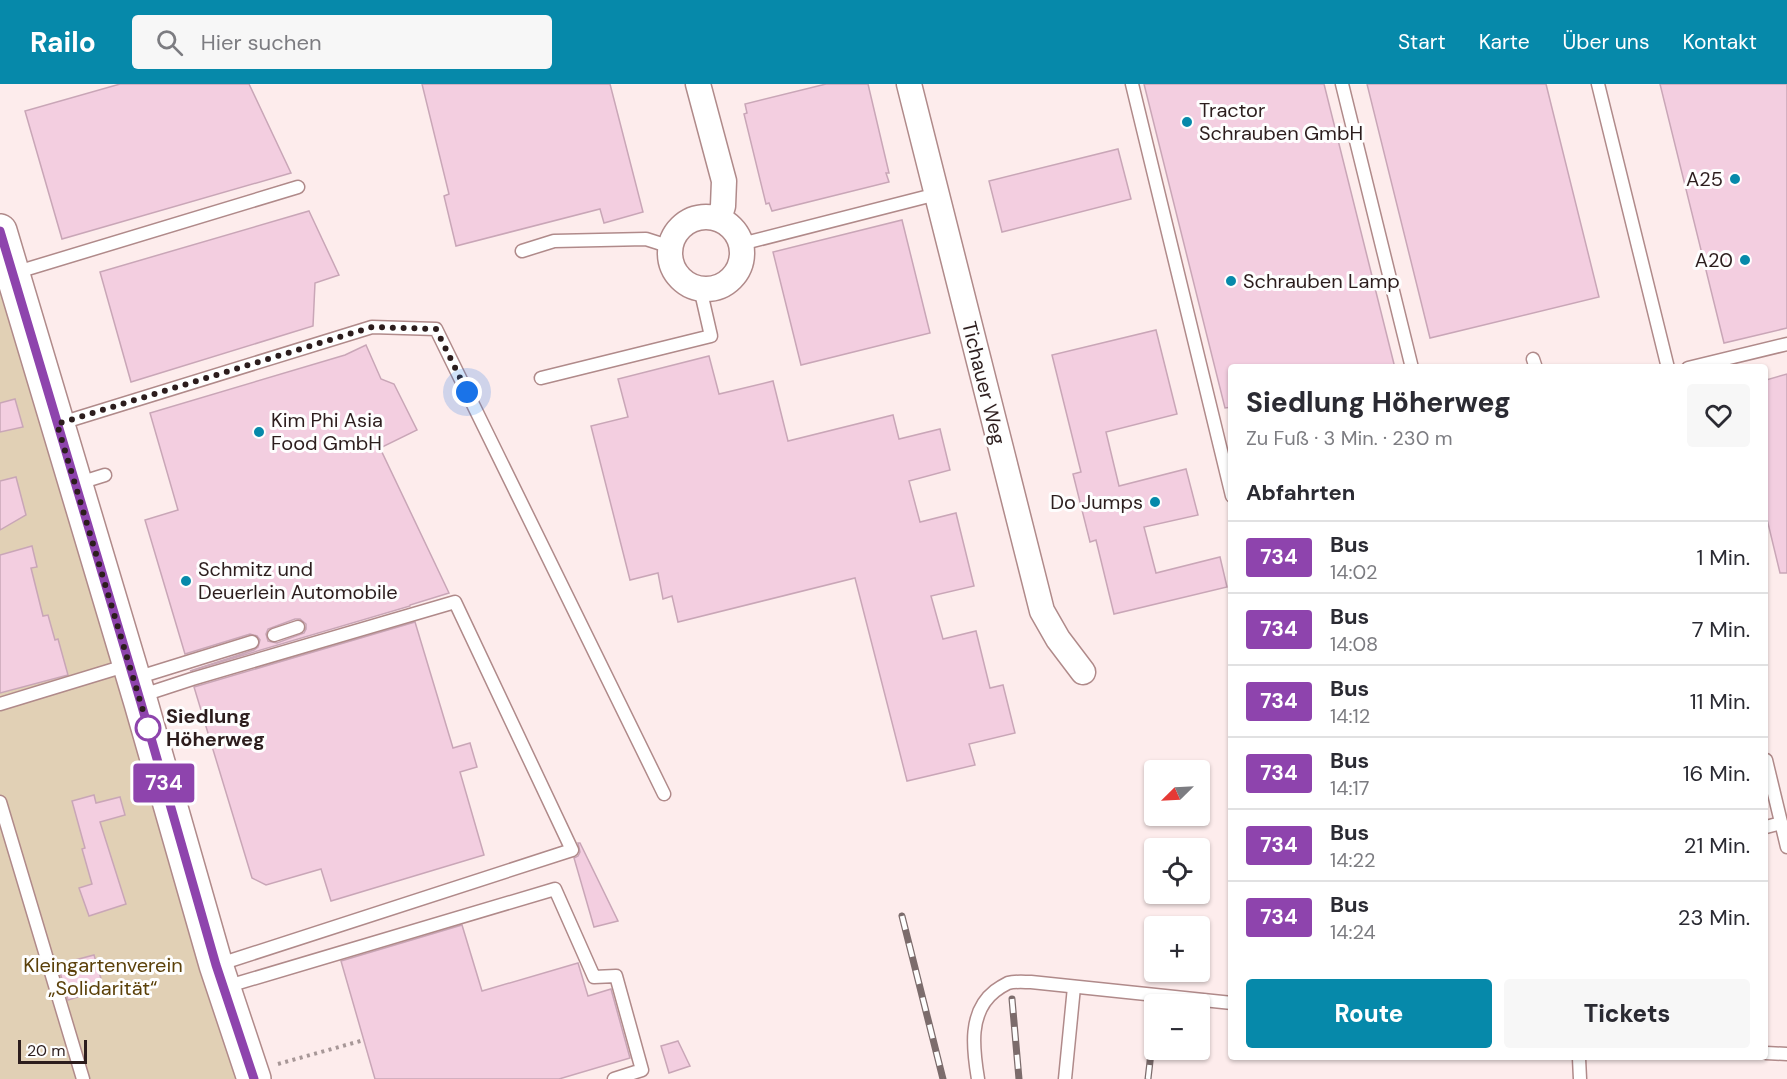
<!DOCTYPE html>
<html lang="de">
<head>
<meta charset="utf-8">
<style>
  :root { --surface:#fff; --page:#f7f7f7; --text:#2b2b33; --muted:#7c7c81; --line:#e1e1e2; --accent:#0689aa }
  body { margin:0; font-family:"DM Sans",sans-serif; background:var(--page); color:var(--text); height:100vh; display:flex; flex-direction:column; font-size:22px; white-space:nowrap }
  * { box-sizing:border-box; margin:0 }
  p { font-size:20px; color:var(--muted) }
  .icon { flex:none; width:33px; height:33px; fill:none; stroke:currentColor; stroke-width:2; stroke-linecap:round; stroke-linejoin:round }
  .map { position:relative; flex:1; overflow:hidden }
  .panel { position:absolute; left:1228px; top:280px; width:540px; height:696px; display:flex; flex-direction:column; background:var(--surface); border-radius:6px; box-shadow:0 2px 4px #0004 }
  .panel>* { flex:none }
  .badge { padding:0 12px; border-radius:4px; font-size:21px; line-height:39px }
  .needle { width:39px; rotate:246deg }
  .tools { position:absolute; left:1144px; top:676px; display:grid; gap:12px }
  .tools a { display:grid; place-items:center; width:66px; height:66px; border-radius:6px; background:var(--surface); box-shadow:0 2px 4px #0004; font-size:30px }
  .scale { position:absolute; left:18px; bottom:15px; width:69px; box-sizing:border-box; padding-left:6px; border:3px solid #2c1d1d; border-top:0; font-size:16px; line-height:21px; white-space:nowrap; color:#2c1d1d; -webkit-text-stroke:4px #fefefe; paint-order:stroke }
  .you { position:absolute; width:30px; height:30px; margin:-15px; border:4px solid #fff; border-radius:50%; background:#1a73e8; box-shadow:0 0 0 9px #1a73e833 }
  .map>.badge { position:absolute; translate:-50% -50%; box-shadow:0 0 0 3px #fff }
  h2 { padding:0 18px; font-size:22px; line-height:54px }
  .round { display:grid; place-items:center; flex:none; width:63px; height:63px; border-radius:6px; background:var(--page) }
  .overview { display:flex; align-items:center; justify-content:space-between; height:102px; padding:0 18px }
  h1 { font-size:28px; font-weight:800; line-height:45px }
  .cta { display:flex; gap:12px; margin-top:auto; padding:12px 18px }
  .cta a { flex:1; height:69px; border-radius:6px; background:var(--accent); color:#fff; font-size:24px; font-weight:800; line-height:69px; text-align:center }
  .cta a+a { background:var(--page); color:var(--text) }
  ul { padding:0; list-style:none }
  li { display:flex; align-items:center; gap:18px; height:72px; padding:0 18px; border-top:2px solid var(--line) }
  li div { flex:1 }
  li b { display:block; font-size:22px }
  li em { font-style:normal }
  li .badge { min-width:66px; font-weight:700; text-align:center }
  header { display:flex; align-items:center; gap:36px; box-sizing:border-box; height:84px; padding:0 30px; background:var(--accent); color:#fff }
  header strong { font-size:28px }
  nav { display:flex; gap:33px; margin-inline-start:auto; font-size:21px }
  .search { width:420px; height:54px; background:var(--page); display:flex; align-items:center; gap:15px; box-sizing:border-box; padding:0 21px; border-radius:6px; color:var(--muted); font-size:22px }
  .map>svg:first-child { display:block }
</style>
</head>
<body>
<header>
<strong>Railo</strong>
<div class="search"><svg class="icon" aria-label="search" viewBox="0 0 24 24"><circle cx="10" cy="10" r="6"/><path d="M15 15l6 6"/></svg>Hier suchen</div>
<nav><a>Start</a><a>Karte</a><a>Über uns</a><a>Kontakt</a></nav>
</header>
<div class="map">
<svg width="1787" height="995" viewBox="0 0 1787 995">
  <rect width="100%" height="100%" fill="#fdecec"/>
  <!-- green -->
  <polygon fill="#e1d0b5" points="0,187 240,995 0,995"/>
  <!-- building -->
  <g fill="#f3cee0" stroke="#c9a6b7" stroke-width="1.5" fill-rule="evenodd">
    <polygon points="120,0 249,0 291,89 62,155 25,27"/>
    <polygon points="422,0 610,0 643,128 604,139 600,125 456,162 444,112 449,110"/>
    <polygon points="826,0 868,0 889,89 886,89 889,98 772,127 769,119 766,120 744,30 747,29 745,20"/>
    <polygon points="1144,0 1324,0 1395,284 1232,284 1232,323 1225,324"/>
    <polygon points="1367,0 1546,0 1599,213 1430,254"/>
    <polygon points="1660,0 1787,0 1787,244 1724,259"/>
    <polygon points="1118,65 1131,115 1002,148 989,97"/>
    <polygon points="309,127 339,191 315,199 313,242 131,298 100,188"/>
    <polygon points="902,136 930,249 801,281 773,168"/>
    <polygon points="1156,246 1177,330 1106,348 1119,402 1186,385 1198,431 1144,443 1156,489 1220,473 1227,503 1114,530 1096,456 1090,458 1073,390 1081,388 1052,271"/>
    <path d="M 366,261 L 381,295 L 394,300 L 417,346 L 380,364 L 449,509 L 410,521 L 410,522 L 190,587 L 254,566 L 258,563 L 260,556 L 257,552 L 250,550 L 185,570 L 145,436 L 178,426 L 150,329 L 345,271 ZM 295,535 L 300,535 L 306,540 L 306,545 L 304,549 L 277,559 L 268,557 L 266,550 L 268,545 Z"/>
    <polygon points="709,272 719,310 773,297 788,357 893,331 899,355 940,345 950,386 909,397 920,438 956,429 974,502 931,512 943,555 976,547 990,604 1003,601 1015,649 969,660 975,681 907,697 855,494 678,538 672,512 663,515 658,489 630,496 591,342 628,333 618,295"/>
    <polygon points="1787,290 1787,489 1780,489 1766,431 1766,296"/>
    <polygon points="15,315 23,343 0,348 0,319"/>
    <polygon points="16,393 26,431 0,446 0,397"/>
    <polygon points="32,462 37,483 31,484 43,532 48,531 55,556 58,555 68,591 0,609 0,471"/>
    <polygon points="415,538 453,664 470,659 477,683 460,688 484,771 331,817 321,785 266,801 252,794 194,603"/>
    <polygon points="94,711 96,719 120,713 125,731 100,738 126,820 89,832 79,804 92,800 82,765 85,764 72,717"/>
    <polygon points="578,759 580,759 618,837 594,843 574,774 578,772 580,768"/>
    <polygon points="462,841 482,907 578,879 588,912 611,905 630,974 559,995 375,995 341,877"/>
    <polygon points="94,871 104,905 68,916 59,885 72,881 71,877"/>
    <polygon points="678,957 690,982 669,989 661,962"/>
  </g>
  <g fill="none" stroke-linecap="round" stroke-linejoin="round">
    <defs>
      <g id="lane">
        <polyline points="1132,0 1232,412"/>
        <polyline points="1342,0 1412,284"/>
        <polyline points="1598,0 1668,284"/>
        <polyline points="741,160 937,110"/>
        <polyline points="522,167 554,157 646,155 671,163"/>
        <polyline points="14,189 298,103"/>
        <polyline points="1533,275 1536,284"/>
        <polyline points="1688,284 1787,260"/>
        <polyline points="541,294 711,252 700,204"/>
        <polyline points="58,340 372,243 436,245 664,710"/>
        <polyline points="76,400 105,391"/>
        <polyline points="274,551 298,543"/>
        <polyline points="136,594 252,558"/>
        <polyline points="140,612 192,595 455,518 572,766 217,881"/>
        <polyline points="0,620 128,581"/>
        <polyline points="1766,676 1787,763"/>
        <polyline points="0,718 83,995"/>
        <polyline points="1766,743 1781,739"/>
        <polyline points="225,903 555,805 594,893 616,892 642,986 614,995"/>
        <polyline points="1766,969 1787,970"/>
        <polyline points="1579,974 1580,995"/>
        <path d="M 978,995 C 973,965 968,928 995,907 C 999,904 1004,901 1008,899 C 1015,897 1024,898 1031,898 L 1232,919"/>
        <polyline points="1065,995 1074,903"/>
      </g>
      <g id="street">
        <polyline points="698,0 724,97 723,122 719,135"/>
        <polyline points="909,0 1042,527 1058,555 1083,588"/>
        <circle cx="706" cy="169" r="36"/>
      </g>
      <polyline id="secondary" points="0,147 141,619 216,881 254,995"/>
    </defs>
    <!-- lane casing -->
    <use href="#lane" stroke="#b08a8a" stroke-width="15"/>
    <!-- street casing -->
    <use href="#street" stroke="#b08a8a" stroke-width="27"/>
    <!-- secondary casing -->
    <use href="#secondary" stroke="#b08a8a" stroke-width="36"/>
    <!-- path -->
    <polyline stroke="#a79797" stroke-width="4" stroke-dasharray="3 4.5" stroke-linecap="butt" points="278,980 364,956"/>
    <!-- lane -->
    <use href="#lane" stroke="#fff" stroke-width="12"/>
    <!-- street -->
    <use href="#street" stroke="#fff" stroke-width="24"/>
    <!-- secondary -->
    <use href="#secondary" stroke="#fff" stroke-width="33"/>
    <defs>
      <g id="rail">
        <polyline points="902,832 943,995"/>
        <polyline points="1012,915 1019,995"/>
        <polyline points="1148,995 1155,934"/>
      </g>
    </defs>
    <!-- rail casing -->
    <use href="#rail" stroke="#7c6c6c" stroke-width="7"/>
    <!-- rail -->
    <use href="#rail" stroke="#fefefe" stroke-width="4.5" stroke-dasharray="14" stroke-linecap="butt"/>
  </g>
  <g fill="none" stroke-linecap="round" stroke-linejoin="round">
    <defs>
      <polyline id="line" points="0,147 141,619 216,881 254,995"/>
    </defs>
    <!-- line casing -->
    <use href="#line" stroke="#fff" stroke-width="14"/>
    <!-- line -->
    <use href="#line" stroke="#8e44ad" stroke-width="9"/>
    <!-- walk -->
    <polyline stroke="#2c1d1d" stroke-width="6" stroke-dasharray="0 10.8" points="148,644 150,650 57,340 372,243 436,245 467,308"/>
  </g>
  <!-- markers -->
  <g fill="#0689aa" stroke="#fefefe" stroke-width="2">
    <circle cx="1187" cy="38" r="6"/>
    <circle cx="1735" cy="95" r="6"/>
    <circle cx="1745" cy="176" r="6"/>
    <circle cx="1231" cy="197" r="6"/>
    <circle cx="259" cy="348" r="6"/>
    <circle cx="1155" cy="418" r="6"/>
    <circle cx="186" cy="497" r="6"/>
  </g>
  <circle fill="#fff" stroke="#8e44ad" stroke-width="3" cx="148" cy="644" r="12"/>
  <g text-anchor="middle" stroke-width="6" stroke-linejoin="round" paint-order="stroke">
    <!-- poi labels -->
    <g font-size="20" fill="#2c1d1d" stroke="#fefefe" text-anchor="start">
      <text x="1199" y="33">Tractor<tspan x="1199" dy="23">Schrauben GmbH</tspan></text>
      <text x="1723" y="102" text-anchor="end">A25</text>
      <text x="1733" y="183" text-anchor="end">A20</text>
      <text x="1243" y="204">Schrauben Lamp</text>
      <text x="271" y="343">Kim Phi Asia<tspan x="271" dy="23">Food GmbH</tspan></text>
      <text x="1143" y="425" text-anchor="end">Do Jumps</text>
      <text x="198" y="492">Schmitz und<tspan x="198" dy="23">Deuerlein Automobile</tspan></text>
    </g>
    <!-- street labels -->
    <g font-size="20" fill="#2c1d1d" stroke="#fefefe">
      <text transform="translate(984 299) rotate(76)" y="7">Tichauer Weg</text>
    </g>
    <!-- stop labels -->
    <g font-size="20" font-weight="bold" fill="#2c1d1d" stroke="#fefefe" text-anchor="start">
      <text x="166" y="639">Siedlung<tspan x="166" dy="23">Höherweg</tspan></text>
    </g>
    <!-- park labels -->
    <g font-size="20" fill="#5b4009" stroke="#fefefe">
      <text x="103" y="888">Kleingartenverein<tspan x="103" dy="23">„Solidarität“</tspan></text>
    </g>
  </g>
</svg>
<div class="tools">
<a><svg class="needle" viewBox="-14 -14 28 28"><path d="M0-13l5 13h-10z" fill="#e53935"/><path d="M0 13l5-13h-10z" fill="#7c7c81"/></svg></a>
<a><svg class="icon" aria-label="locate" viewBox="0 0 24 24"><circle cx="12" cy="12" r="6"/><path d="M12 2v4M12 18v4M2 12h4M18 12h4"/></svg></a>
<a>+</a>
<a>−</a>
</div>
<div class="scale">20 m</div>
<div class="you" style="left:467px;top:308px"></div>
<b class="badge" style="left:164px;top:699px;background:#8e44ad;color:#fff">734</b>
<section class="panel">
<div class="overview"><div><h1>Siedlung Höherweg</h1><p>Zu Fuß · 3 Min. · 230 m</p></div><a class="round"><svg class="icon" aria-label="heart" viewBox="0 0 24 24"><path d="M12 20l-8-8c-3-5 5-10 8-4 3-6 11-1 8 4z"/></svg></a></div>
<h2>Abfahrten</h2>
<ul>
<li><span class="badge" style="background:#8e44ad;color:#fff">734</span><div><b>Bus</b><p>14:02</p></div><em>1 Min.</em></li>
<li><span class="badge" style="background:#8e44ad;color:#fff">734</span><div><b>Bus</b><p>14:08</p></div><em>7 Min.</em></li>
<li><span class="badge" style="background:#8e44ad;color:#fff">734</span><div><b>Bus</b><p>14:12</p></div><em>11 Min.</em></li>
<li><span class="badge" style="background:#8e44ad;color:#fff">734</span><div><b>Bus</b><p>14:17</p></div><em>16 Min.</em></li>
<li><span class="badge" style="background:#8e44ad;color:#fff">734</span><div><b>Bus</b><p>14:22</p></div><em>21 Min.</em></li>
<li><span class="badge" style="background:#8e44ad;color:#fff">734</span><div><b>Bus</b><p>14:24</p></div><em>23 Min.</em></li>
</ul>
<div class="cta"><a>Route</a><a>Tickets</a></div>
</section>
</div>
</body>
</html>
